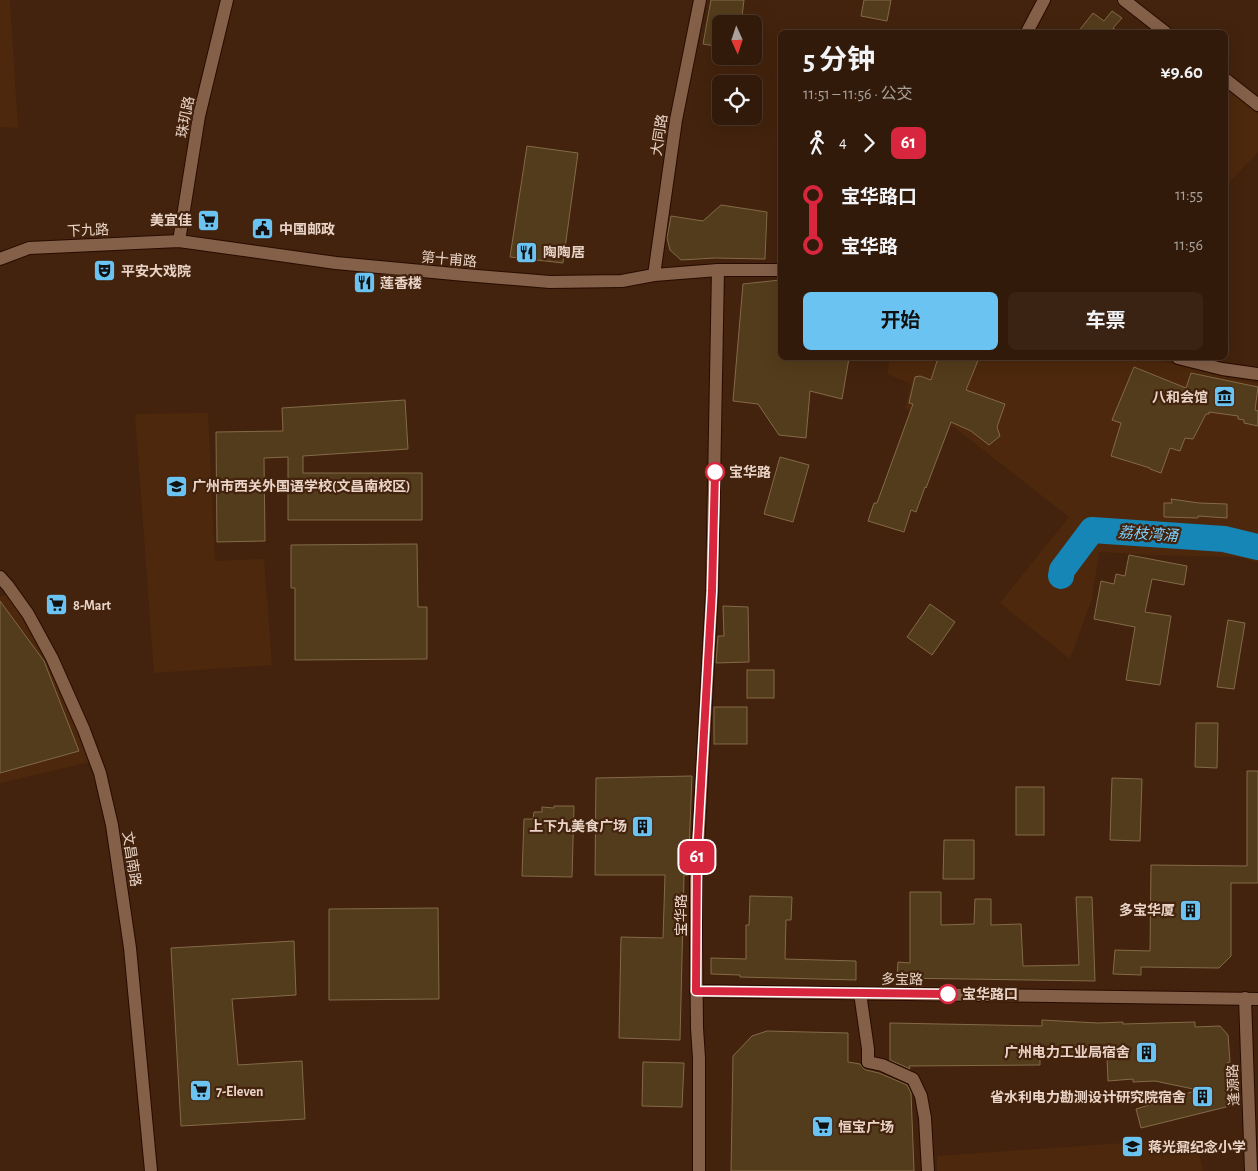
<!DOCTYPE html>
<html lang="zh">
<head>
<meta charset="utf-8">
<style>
  :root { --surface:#321a0a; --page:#3a2313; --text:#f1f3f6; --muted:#a8a19c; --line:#4d382b; --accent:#6bc3f2 }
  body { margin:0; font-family:"Alegreya Sans","Noto Sans SC",sans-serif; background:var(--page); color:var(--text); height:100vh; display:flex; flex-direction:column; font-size:19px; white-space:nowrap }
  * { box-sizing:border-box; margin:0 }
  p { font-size:16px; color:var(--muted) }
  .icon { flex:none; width:28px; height:28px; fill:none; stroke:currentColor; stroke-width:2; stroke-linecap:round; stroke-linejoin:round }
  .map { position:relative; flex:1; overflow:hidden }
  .panel { position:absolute; left:778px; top:30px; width:450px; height:330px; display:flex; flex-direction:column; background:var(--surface); border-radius:8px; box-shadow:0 5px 20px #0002,0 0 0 1px var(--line) }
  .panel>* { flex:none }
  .badge { padding:0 10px; border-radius:8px; font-size:18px; line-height:32px }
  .needle { width:32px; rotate:177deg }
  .controls { position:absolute; left:712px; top:15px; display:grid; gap:10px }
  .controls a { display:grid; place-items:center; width:50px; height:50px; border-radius:8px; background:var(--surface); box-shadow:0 5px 20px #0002,0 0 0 1px var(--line); font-size:25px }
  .map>.badge { position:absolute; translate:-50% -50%; box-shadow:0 0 0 2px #fff }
  .legs { display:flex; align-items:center; gap:8px; height:55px; padding:0 25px; font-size:16px }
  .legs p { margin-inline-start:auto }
  .head { display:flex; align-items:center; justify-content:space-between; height:85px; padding:0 25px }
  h1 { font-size:28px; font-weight:700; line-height:38px }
  .cta { display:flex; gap:10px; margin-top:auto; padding:10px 25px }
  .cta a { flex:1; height:58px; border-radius:8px; background:var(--accent); color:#111; font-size:20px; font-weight:700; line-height:58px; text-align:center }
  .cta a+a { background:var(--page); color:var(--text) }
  ul { padding:0 25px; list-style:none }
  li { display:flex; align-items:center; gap:18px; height:50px; font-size:19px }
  li i { display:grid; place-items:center; width:8px; height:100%; margin:0 6px; background:currentColor }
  li i::after { content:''; width:12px; height:12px; margin:-6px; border:4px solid; border-radius:50%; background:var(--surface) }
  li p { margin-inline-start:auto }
  li:first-child i { background:linear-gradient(#0000 50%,currentColor 0) }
  li:last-child i { background:linear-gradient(currentColor 50%,#0000 0) }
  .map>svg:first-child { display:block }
</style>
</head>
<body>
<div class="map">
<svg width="1258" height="1171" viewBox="0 0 1258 1171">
  <rect width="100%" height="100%" fill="#43230d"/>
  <!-- built -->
  <g fill="#4d280c">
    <polygon points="0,0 10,0 18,128 0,127"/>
    <polygon points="1225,88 1258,114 1258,152 1225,187"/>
    <polygon points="890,358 1152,358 1166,362 1226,377 1258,383 1258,562 1238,557 1150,555 1099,552 1092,599 1070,659 1000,603 1069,517 954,427 905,408 911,384 887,374"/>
    <polygon points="208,413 215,561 264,559 272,665 154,673 135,414"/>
    <polygon points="8,594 59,682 90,762 0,783 0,597"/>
    <polygon points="1195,1138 1203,1170 1200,1171 937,1171 937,1156"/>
  </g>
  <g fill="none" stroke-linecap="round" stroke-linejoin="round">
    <!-- river -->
    <polyline stroke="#1586b5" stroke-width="26" points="1061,576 1062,570 1092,530 1224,539 1258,547"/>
  </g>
  <!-- building -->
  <g fill="#533c1b" stroke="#836a48">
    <polygon points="711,0 744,0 741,24 721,24 721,47 703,44"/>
    <polygon points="864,0 891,0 887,21 861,16"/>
    <polygon points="1112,11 1122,18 1113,28 1119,32 1078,32 1093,13 1104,21"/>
    <polygon points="527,146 578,153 563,263 510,257"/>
    <polygon points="721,205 767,212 765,259 715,258 681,260 670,250 667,238 671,216 703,221"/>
    <polygon points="780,280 780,358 849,358 842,399 810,391 806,438 779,435 758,404 733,401 743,284"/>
    <polygon points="938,358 979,358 966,390 1005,404 997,427 1000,436 989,445 971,431 951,422 926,488 925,487 916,512 911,510 904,532 868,521 874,503 877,503 913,404 909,403 915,377 920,376 931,380"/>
    <polygon points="1134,367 1186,388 1191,373 1258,387 1255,410 1258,411 1258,426 1244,423 1244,420 1238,419 1238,416 1209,412 1209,414 1206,414 1193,439 1185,438 1180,451 1170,448 1161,473 1150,469 1150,468 1111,456 1121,423 1112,420"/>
    <polygon points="405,400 408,449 303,456 303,473 422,473 422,520 288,520 288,457 264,458 265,541 217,542 216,432 283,431 282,408"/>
    <polygon points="780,457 809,465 793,522 764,514"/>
    <polygon points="1171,499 1199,503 1227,504 1227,518 1198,516 1198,518 1164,517 1164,503 1172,503"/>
    <polygon points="417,544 418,607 427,607 427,659 295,660 295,588 291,588 291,545"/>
    <polygon points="1129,555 1187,566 1184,585 1152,579 1145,612 1171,616 1160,685 1126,680 1135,627 1094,619 1101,581 1114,584 1116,574 1125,576"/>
    <polygon points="0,601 44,661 79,751 0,773"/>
    <polygon points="930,604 955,622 932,655 907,637"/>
    <polygon points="723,606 748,607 749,662 716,663 718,636 724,636"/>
    <polygon points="1228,620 1245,623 1234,689 1217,687"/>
    <rect x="747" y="670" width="27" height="28"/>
    <rect x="714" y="707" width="33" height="37"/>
    <polygon points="1196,723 1218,723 1217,768 1195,767"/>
    <polygon points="1247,771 1258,771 1258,883 1231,883 1231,956 1219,968 1141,967 1141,975 1113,974 1115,950 1150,951 1151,865 1247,866"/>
    <polygon points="692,776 688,875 684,875 680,1040 619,1038 621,937 663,938 665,875 595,875 596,778"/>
    <polygon points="1112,778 1142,779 1140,841 1110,840"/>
    <rect x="1016" y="787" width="28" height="48"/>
    <polygon points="554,806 574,806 572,877 522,876 524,819 533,819 534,812 542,812 542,807 554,808"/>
    <polygon points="944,840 974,840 974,879 943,879"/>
    <polygon points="910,892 941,892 941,925 974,924 975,899 991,899 991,925 1021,924 1023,966 1079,965 1076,897 1092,897 1095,981 897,978 898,962 910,963"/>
    <polygon points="750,896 792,897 791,920 786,920 785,959 856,961 856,980 740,977 740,975 711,974 711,958 746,959 746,925 749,925"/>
    <polygon points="438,908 439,999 329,1000 329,909"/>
    <polygon points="294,941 296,995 232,999 238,1065 302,1061 305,1119 181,1126 171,948"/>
    <polygon points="1042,1020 1098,1023 1123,1022 1123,1024 1195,1022 1195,1027 1220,1026 1228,1035 1230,1062 1227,1063 1230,1106 1141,1128 1136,1109 1198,1090 1155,1081 1133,1082 1133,1079 1108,1081 1107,1057 1040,1054 1040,1065 909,1066 910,1069 890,1060 890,1023 1042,1026"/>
    <polygon points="767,1031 848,1033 848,1062 860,1064 863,1068 866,1070 879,1073 907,1085 911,1093 914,1171 731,1171 733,1056 752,1036"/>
    <polygon points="643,1062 684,1063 682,1107 642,1106"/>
  </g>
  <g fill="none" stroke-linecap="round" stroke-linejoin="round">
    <defs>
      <g id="minor">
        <polyline points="1124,0 1165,32"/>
        <polyline points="1027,32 1044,0"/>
        <polyline points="1225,79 1258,105"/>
        <polyline points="179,241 199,116 227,0"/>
        <polyline points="0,259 29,248 179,241 336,263 465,275 550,282 622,281 654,275 718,270 780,270"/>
        <polyline points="654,275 676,120 700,0"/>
        <polyline points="1178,358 1222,369 1258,374"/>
        <polyline points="0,577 8,586 28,614 52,658 84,730 100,773 105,795 112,825 130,948 151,1171"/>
        <polyline points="696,991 1258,999"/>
        <polyline points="860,993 868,1049 868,1062 882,1065 913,1079 921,1096 925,1118 928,1171"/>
        <polyline points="1245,998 1251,1171"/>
        <polyline points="699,1171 699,1058 697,1028 696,937 696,881 712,591 718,270"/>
      </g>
    </defs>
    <!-- minor casing -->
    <use href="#minor" stroke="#280b00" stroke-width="14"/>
    <!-- minor -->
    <use href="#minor" stroke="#846049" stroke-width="12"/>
  </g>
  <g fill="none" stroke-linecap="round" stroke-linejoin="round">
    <defs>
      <polyline id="line-1" points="715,472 712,591 697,856 696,991 948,994"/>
    </defs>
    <!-- line-1 casing -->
    <use href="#line-1" stroke="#fff" stroke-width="11"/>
    <!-- line-1 -->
    <use href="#line-1" stroke="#d7263d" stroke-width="8"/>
  </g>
  <!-- icons -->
  <defs>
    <symbol id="supermarket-square" viewBox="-11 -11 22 22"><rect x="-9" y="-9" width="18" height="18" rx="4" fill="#6bc3f2" stroke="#43230d"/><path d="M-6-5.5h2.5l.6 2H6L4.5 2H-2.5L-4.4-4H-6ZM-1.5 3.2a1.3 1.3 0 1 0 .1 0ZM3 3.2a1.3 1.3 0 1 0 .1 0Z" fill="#111"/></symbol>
    <symbol id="civic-square" viewBox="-11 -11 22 22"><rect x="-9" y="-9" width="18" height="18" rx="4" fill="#6bc3f2" stroke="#43230d"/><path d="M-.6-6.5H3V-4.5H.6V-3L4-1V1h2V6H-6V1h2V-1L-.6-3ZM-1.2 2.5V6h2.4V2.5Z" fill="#111"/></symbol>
    <symbol id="restaurant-square" viewBox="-11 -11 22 22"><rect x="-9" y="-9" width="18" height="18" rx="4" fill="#6bc3f2" stroke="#43230d"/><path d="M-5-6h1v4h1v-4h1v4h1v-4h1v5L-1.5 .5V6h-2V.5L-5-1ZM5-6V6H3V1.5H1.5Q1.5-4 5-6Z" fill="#111"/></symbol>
    <symbol id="theatre-square" viewBox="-11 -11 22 22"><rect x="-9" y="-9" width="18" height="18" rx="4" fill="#6bc3f2" stroke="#43230d"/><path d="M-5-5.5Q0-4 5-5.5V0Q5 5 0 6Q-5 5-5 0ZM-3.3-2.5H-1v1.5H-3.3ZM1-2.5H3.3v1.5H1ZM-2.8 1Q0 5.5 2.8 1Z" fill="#111"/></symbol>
    <symbol id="museum-square" viewBox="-11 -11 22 22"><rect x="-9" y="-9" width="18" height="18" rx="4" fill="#6bc3f2" stroke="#43230d"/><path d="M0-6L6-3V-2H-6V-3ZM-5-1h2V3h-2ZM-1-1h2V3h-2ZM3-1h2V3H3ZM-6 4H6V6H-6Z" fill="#111"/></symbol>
    <symbol id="school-square" viewBox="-11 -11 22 22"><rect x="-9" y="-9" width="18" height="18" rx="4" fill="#6bc3f2" stroke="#43230d"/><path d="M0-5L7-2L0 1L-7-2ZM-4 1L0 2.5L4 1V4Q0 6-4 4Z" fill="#111"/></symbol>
    <symbol id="building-square" viewBox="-11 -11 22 22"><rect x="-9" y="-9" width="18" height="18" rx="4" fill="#6bc3f2" stroke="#43230d"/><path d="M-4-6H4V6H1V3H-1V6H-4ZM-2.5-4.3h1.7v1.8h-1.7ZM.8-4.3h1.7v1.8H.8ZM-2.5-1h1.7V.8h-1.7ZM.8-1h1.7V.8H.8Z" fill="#111"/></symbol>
  </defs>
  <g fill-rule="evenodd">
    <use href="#supermarket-square" x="196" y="208" width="25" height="25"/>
    <use href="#civic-square" x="250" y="216" width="25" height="25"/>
    <use href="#restaurant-square" x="514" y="240" width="25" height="25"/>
    <use href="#theatre-square" x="92" y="258" width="25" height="25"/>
    <use href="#restaurant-square" x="352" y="270" width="25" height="25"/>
    <use href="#museum-square" x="1212" y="384" width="25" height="25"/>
    <use href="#school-square" x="164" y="474" width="25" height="25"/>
    <use href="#supermarket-square" x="44" y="592" width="25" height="25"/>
    <use href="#building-square" x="630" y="814" width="25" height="25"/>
    <use href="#building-square" x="1178" y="898" width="25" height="25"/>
    <use href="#building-square" x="1134" y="1040" width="25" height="25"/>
    <use href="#supermarket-square" x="188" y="1078" width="25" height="25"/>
    <use href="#building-square" x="1190" y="1084" width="25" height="25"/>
    <use href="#supermarket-square" x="810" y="1114" width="25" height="25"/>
    <use href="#school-square" x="1120" y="1134" width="25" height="25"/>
  </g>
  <!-- markers -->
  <g fill="#fff" stroke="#d7263d" stroke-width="2.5">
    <circle cx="715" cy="472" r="9"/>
    <circle cx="948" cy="994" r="9"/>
  </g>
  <g text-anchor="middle" stroke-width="4.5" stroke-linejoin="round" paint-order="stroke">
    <!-- street labels -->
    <g font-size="14" fill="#e9d4c7" stroke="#43230d">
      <text transform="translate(185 117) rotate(-79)" y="5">珠玑路</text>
      <text transform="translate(659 135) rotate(-81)" y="5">大同路</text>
      <text transform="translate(88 230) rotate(-3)" y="5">下九路</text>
      <text transform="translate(449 259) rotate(5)" y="5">第十甫路</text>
      <text transform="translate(132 859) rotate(81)" y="5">文昌南路</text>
      <text transform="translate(681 915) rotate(-90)" y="5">宝华路</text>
      <text transform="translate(902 979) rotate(1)" y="5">多宝路</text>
      <text transform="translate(1233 1085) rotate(-92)" y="5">逢源路</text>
    </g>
    <!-- poi labels -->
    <g font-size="14" font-weight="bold" fill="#e9d4c7" stroke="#43230d" text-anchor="start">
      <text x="192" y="225" text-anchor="end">美宜佳</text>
      <text x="279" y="234">中国邮政</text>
      <text x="543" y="257">陶陶居</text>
      <text x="121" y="276">平安大戏院</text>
      <text x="380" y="288">莲香楼</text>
      <text x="1208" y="402" text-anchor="end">八和会馆</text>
      <text x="192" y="491">广州市西关外国语学校(文昌南校区)</text>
      <text x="73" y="610">8-Mart</text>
      <text x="627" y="831" text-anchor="end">上下九美食广场</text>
      <text x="1175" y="915" text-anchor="end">多宝华厦</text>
      <text x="1130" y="1057" text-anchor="end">广州电力工业局宿舍</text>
      <text x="216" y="1096">7-Eleven</text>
      <text x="1186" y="1102" text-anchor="end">省水利电力勘测设计研究院宿舍</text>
      <text x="838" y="1132">恒宝广场</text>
      <text x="1148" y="1152">蒋光鼐纪念小学</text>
    </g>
    <!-- stop labels -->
    <g font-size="14" font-weight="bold" fill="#e9d4c7" stroke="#43230d" text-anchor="start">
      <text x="729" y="477">宝华路</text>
      <text x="962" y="999">宝华路口</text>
    </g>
    <!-- water labels -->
    <g font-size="15" font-style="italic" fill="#7cd1ff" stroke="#43230d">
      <text transform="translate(1148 534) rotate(4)" y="5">荔枝湾涌</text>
    </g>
  </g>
</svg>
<div class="controls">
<a><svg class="needle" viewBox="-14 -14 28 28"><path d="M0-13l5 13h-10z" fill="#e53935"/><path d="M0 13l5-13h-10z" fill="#a8a19c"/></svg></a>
<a><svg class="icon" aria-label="locate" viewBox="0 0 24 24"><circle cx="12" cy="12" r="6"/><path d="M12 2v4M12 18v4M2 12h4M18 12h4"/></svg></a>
</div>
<b class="badge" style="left:697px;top:857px;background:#d7263d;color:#fff">61</b>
<section class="panel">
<div class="head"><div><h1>5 分钟</h1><p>11:51 – 11:56 · 公交</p></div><b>¥9.60</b></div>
<div class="legs"><svg class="icon" aria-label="walk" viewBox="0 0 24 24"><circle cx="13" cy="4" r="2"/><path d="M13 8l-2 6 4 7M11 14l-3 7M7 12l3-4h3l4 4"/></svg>4<svg class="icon" aria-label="forward" viewBox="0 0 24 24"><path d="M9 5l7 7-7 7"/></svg><b class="badge" style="background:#d7263d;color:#fff">61</b></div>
<ul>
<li><i style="color:#d7263d"></i><b>宝华路口</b><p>11:55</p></li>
<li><i style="color:#d7263d"></i><b>宝华路</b><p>11:56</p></li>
</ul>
<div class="cta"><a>开始</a><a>车票</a></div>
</section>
</div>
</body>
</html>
